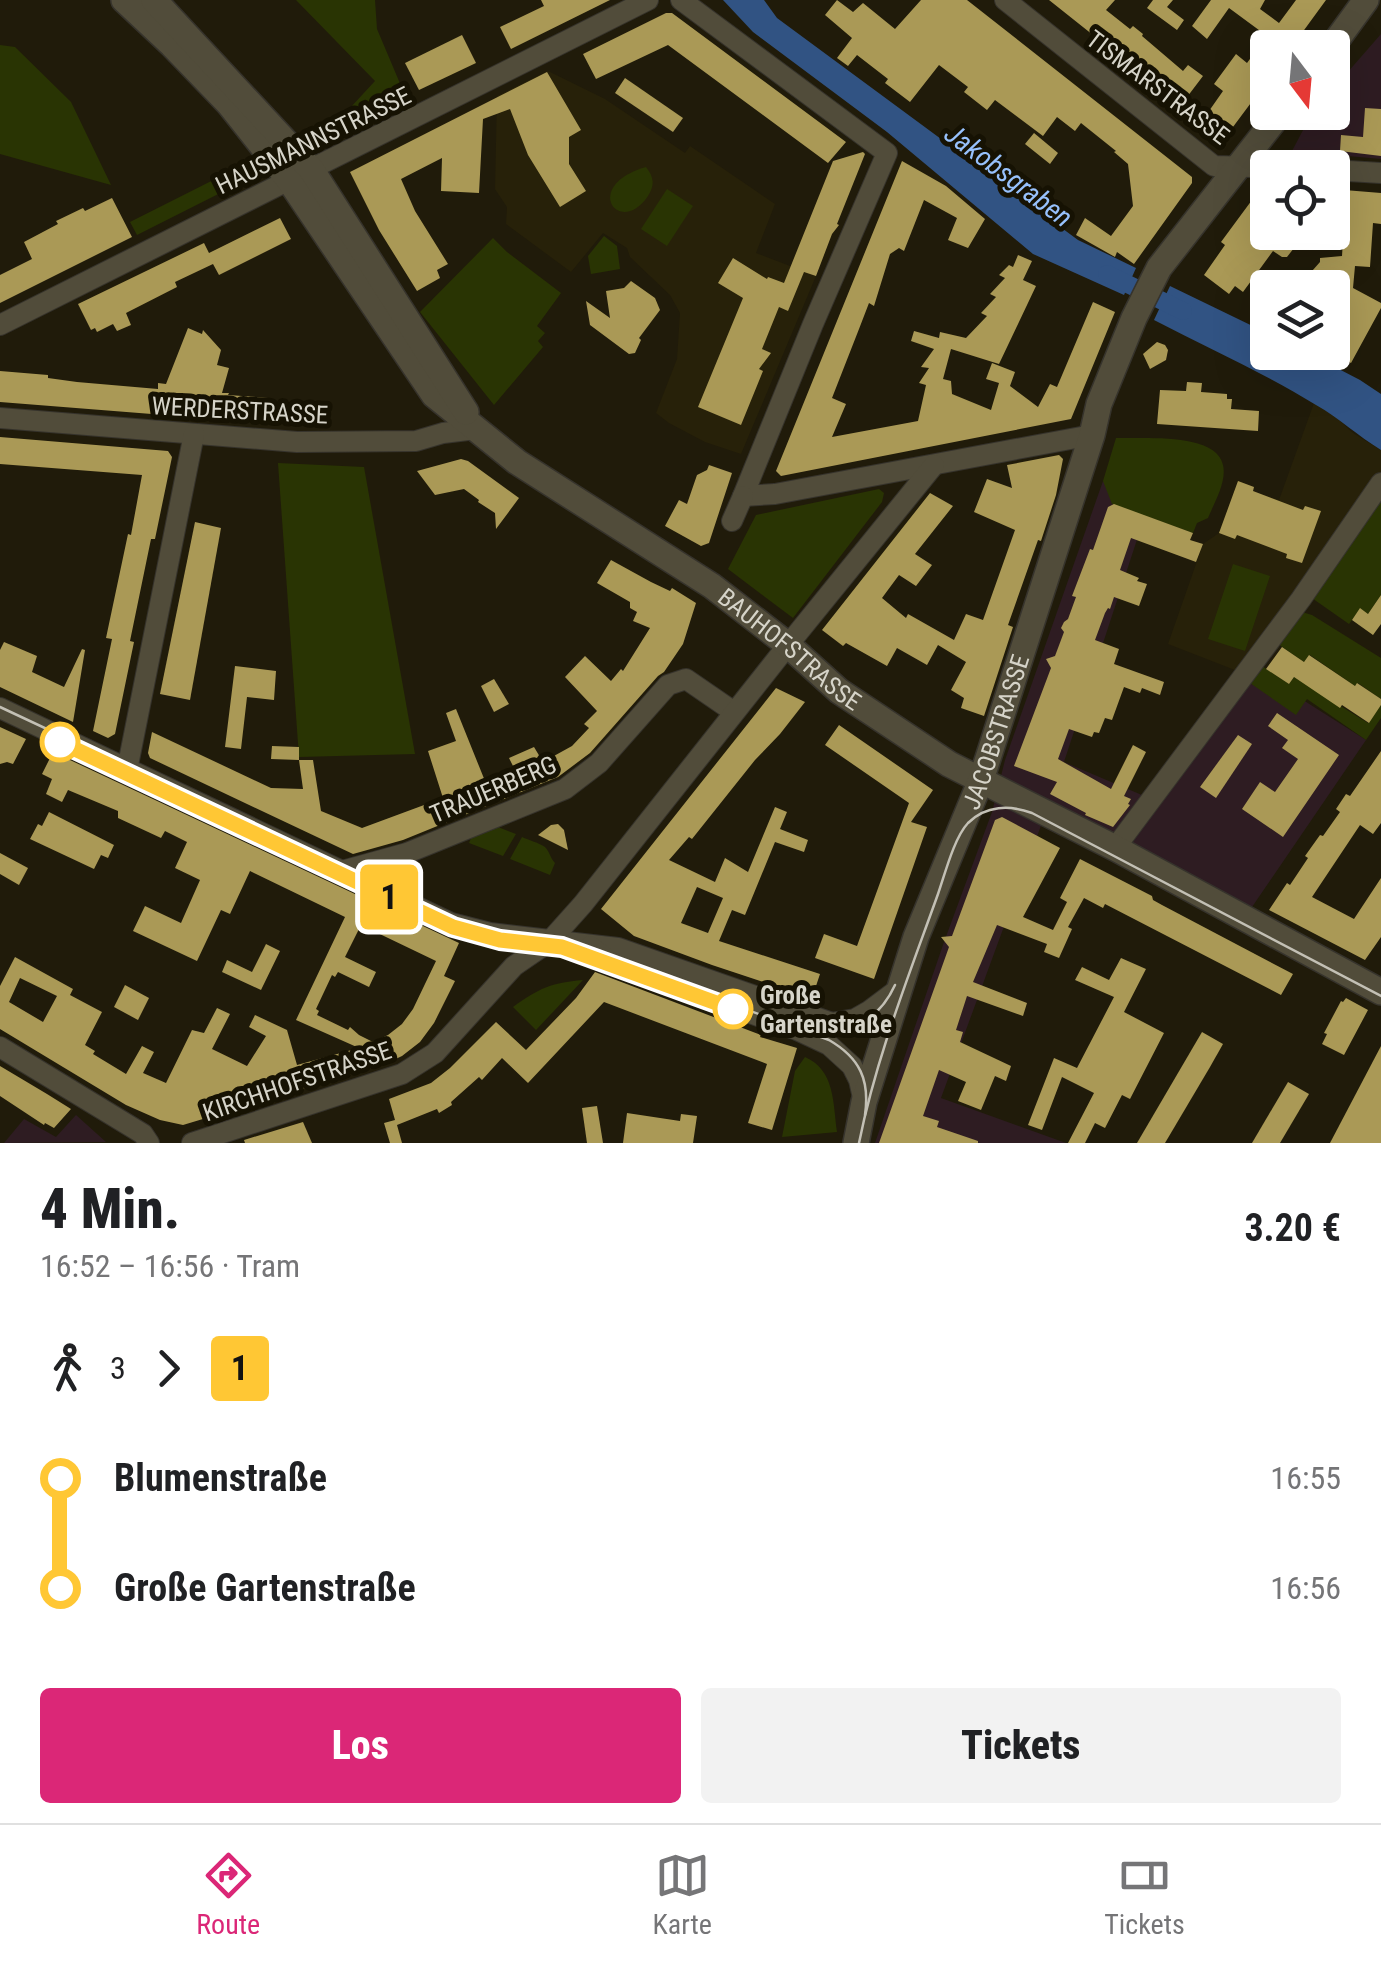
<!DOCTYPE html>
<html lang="de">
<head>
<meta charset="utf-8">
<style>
  :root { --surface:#fff; --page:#f2f2f2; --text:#202124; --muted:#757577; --line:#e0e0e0; --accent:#db2777 }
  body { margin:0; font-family:"Roboto Condensed",sans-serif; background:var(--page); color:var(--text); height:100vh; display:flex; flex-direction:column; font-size:38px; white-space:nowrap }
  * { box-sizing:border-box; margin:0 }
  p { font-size:32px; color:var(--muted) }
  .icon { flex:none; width:55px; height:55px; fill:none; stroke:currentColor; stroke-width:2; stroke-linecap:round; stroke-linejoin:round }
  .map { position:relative; height:1143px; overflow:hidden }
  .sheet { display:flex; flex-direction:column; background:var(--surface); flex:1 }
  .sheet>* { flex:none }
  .badge { padding:0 20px; border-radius:8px; font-size:35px; line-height:65px }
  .needle { width:65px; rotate:164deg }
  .fabs { position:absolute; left:1250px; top:30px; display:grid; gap:20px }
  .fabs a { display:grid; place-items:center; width:100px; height:100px; border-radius:10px; background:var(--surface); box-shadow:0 10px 40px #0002; font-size:50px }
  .map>.badge { position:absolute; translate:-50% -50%; box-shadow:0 0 0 5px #fff }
  .legs { display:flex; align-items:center; gap:15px; height:110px; padding:0 40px; font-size:32px }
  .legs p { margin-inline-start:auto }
  .headline { display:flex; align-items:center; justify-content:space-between; height:170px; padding:0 40px }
  h1 { font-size:55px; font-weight:800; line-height:75px }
  .cta { display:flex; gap:20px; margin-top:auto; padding:20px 40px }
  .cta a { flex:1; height:115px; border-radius:10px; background:var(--accent); color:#fff; font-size:40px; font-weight:800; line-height:115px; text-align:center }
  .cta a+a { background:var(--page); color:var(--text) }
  ul { padding:0 40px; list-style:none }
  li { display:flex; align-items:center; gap:35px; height:110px; font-size:38px }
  li i { display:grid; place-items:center; width:15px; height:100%; margin:0 12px; background:currentColor }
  li i::after { content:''; width:25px; height:25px; margin:-12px; border:8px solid; border-radius:50%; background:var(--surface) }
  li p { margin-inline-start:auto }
  li:first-child i { background:linear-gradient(#0000 50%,currentColor 0) }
  li:last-child i { background:linear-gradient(currentColor 50%,#0000 0) }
  .tab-bar { display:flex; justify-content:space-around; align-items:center; height:140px; border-top:2px solid var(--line); background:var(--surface); font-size:28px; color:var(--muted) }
  .tab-bar a { display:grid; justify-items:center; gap:5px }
  .tab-bar .selected { color:var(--accent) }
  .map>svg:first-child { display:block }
</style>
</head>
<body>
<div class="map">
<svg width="1381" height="1143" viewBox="0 0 1381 1143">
  <rect width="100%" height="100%" fill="#201b0a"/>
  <!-- commercial -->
  <g fill="#2e1c22">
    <polygon points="1381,34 1381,159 1292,151 1312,113 1332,112 1333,89"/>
    <polygon points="1103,481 1151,497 1064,762 1149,798 1251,667 1366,740 1252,907 1053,802 1042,823 941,1098 1066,1143 875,1143 944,942 992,812 1005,760"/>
    <polygon points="76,1115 106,1142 4,1143 24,1119 56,1137"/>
  </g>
  <!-- built -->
  <g fill="#272109">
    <polygon points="548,71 605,99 685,153 690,146 775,204 756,253 816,276 741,454 705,442 669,423 656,413 677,359 680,313 670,295 630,257 627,248 603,233 571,272 506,224 507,207 495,189 497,96"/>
    <polygon points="1314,403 1335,416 1353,433 1381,450 1381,475 1240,672 1168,644 1203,544 1219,533 1238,481 1254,487 1253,492 1279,500"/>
  </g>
  <!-- green -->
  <g fill="#293403">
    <polygon points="296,0 375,0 377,29 407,100 314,147 375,81"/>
    <polygon points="0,45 15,47 71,102 111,185 0,154"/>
    <polygon points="253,160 261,168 260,173 137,235 130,222"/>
    <path d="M 646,167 C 654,177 655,185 648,196 C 620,238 580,186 646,167 Z"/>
    <polygon points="667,189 693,206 667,246 641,229"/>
    <polygon points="604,236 617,246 620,269 591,274 588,256"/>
    <polygon points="493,238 507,252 561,293 537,326 545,333 538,341 543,347 494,405 420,312"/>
    <path d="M 1116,438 C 1142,439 1216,432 1223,465 C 1227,482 1214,503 1208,518 L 1197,523 L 1193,533 L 1112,504 L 1103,481 Z"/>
    <polygon points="278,463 364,467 415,754 299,757"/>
    <polygon points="879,489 884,493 882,502 793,618 728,569 756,515"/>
    <polygon points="1381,492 1381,595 1368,614 1360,609 1349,624 1309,596"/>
    <polygon points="1233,564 1270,576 1245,651 1208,639"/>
    <polygon points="1302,612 1312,615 1381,658 1381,699 1358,683 1355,686 1310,655 1304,662 1275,642"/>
    <polygon points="1259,664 1289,684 1294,677 1368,723 1381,705 1381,718 1366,740 1307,699 1296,715 1247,681"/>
    <polygon points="498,827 516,834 503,856 469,843 472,836"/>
    <path d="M 522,837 C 529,840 539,843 545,847 C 550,852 550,858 555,863 L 550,875 L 510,859 Z"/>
    <path d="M 583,980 L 536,1030 L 513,1007 C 539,988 551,983 583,980 Z"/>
    <path d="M 805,1057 C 835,1070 833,1103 837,1132 L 782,1137 L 795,1071 Z"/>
  </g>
  <!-- water -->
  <g fill="#315383">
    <polygon points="723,0 764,0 777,18 1078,240 1136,268 1124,295 1033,254 887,132 753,32"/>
    <path d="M 1170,286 L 1267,333 L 1268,352 L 1308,353 L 1360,380 L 1381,394 L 1381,450 C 1358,436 1339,418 1316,405 C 1264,373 1208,348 1154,320 Z"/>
  </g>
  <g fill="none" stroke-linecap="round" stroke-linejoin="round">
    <!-- canal -->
    <polyline stroke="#315383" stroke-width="18" points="1107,274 1183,311"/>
  </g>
  <!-- building -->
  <g fill="#aa9956" fill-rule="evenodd">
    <polygon points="541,0 610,0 511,49 500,27 544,6"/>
    <polygon points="837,0 853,12 863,3 895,29 921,0 967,0 1192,177 1192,183 1134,264 1117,252 1115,257 1076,235 1085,218 1111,236 1133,206 1128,164 1114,152 1116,151 1081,123 1075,131 1057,117 1043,136 995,100 987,110 964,92 968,87 939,65 910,102 885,83 888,79 857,55 848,66 837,58 852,38 825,15"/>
    <polygon points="1049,0 1115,0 1106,10 1130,29 1133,26 1143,34 1142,36 1183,71 1188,65 1203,76 1181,105"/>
    <polygon points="1153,0 1173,0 1167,7 1184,20 1177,30 1147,8"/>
    <polygon points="1211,0 1265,0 1260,9 1279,23 1296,0 1326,0 1291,48 1268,48 1268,80 1224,139 1202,121 1223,91 1214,84 1236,54 1247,63 1267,36 1229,8 1207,39 1192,26"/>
    <polygon points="666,13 672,13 846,142 828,163 668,45 596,79 583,54"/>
    <polygon points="462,35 476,63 419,90 405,63"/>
    <polygon points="547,72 581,130 569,137 569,164 586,191 560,207 528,155 510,109 483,119 479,193 441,191 442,158 401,179 415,211 448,264 437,270 440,278 417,291 379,230 350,172"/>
    <polygon points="625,78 683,118 673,132 615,93"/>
    <polygon points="1365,108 1381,109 1381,156 1340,151 1341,135 1363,137"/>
    <polygon points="1034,133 1058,153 1050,164 1025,144"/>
    <polygon points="863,152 865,154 837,224 839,225 832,234 816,276 804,272 788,311 779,307 762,349 771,353 759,369 763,371 741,425 698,407 743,298 718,283 733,258 767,279 768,277 784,283 833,161"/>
    <polygon points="902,161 946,186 985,219 968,248 948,240 957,218 924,200 904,251 899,248 890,254 874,306 869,303 859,329 832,398 846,404 832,437 918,421 926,385 919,383 929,368 921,367 934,349 911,341 914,331 939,338 940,332 966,338 987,316 981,313 996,297 990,294 1005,278 999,275 1009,265 1013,267 1018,255 1032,261 1023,280 1036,286 999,364 951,349 943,379 951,381 952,394 991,410 999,383 986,379 992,363 1015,372 1010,386 1038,407 1050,384 1057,387 1093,302 1115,312 1071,419 781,476 776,471"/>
    <polygon points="1266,181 1268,232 1273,232 1294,248 1287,257 1282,257 1273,251 1243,292 1235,286 1229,294 1204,275 1225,245 1221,242"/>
    <polygon points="1332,189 1381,193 1381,224 1373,223 1370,267 1355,266 1353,288 1381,303 1381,308 1351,363 1332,353 1332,288 1297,288 1320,262 1320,258 1342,256 1344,224 1332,223"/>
    <polygon points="112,198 132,237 0,303 0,275 32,259 24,242 58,224 56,221 83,208 85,211"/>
    <polygon points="280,218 291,239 219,275 213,264 175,282 177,287 126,313 131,325 117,331 113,324 97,332 95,328 91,330 78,304 204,243 209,253"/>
    <polygon points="631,281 655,298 660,310 639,338 641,340 635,353 629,354 590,325 586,301 610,318 606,291 624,288"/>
    <polygon points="188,328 202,334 203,330 221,350 217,365 229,368 222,393 229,393 228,395 268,398 265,423 0,402 0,371 48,375 48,378 77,382 158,389 158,383 166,384"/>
    <polygon points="1157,342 1165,345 1168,350 1166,360 1150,369 1143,354"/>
    <polygon points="1187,382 1202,383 1201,392 1227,394 1227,399 1232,399 1231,409 1259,411 1258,431 1157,424 1160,390 1186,391"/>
    <polygon points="0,437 168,451 172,457 155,539 151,539 130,641 134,642 115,734 108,738 93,731 112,639 106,638 128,534 131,535 142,475 0,464"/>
    <polygon points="1059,455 1063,459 1056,495 1041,541 1038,540 1008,625 1013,627 984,716 961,708 964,698 951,690 966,662 938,645 927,665 897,648 887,666 846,643 843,646 822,630 930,493 953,506 915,554 932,565 916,586 899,575 882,598 906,618 908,614 954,640 966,614 983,620 1015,530 974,512 987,479 1012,488 1007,465"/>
    <polygon points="461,459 468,461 519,498 496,529 495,513 478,502 479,500 464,489 435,495 417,471"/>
    <polygon points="709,465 732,473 709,543 701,546 665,526 679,500 687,504 697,475 707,470"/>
    <polygon points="1238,481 1254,487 1253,491 1303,510 1305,506 1321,511 1302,563 1286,558 1287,554 1237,535 1235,539 1219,533"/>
    <polygon points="1114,504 1193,533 1190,540 1203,544 1196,562 1131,538 1120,570 1139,578 1137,581 1147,584 1139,606 1114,597 1110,609 1108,608 1105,613 1095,640 1119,649 1114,664 1164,682 1160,695 1142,688 1140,693 1124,687 1112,720 1105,718 1099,733 1094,732 1092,737 1069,729 1058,759 1111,789 1133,745 1146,752 1124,796 1131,799 1128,804 1130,805 1113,827 1085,815 1086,813 1050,794 1057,782 1014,766 1051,668 1046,659 1055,656 1064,632 1061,628 1064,622 1068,619 1076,597 1072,596 1090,549 1093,550 1108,507"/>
    <polygon points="195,522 221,528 190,700 160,694"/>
    <polygon points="611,560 651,582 670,591 672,588 696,603 683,644 664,672 658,676 590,753 558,777 403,840 353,854 150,758 148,753 152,732 271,788 303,789 299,760 271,759 272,746 299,747 299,760 313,760 321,811 362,828 443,798 428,751 456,741 446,713 456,709 485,781 515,770 509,758 534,747 543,762 572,746 589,728 584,724 597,711 565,677 585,656 611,681 621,669 623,671 650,628 633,621 637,612 630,608 630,602 597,583"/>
    <polygon points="1381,595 1381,624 1373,635 1352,620 1360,608 1368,614"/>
    <polygon points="4,642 37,656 32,672 64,687 82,649 85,650 73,722 0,687 0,650"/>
    <polygon points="1282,647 1304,662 1309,655 1355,686 1357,683 1381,699 1381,705 1369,723 1342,705 1340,708 1294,677 1289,684 1266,669"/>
    <polygon points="235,666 276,671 274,700 247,697 241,749 225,747"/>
    <polygon points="494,679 509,704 494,712 481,686"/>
    <path d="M 776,688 L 805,702 L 780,734 L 755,760 L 692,839 L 689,837 L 669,860 L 715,882 L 725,858 L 748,872 L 775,807 L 787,812 L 780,829 L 808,840 L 804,852 L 775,842 L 745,915 L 732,910 L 719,941 L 820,974 L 812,998 L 712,965 L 634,936 L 601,909 ZM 697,887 L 723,898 L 708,933 L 681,923 Z"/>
    <polygon points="1277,713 1339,755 1283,837 1242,809 1260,782 1275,792 1298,759 1282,748 1288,740 1268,726"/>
    <polygon points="839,725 933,790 911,822 927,827 874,979 815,958 824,934 857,946 909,803 825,745"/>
    <polygon points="0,727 26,739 13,764 7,762 0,764"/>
    <polygon points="1238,735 1252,744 1216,798 1200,787"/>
    <polygon points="1381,751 1381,823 1373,834 1360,825 1312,897 1354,919 1381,878 1381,937 1365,960 1269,910 1287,883 1290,885 1308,858 1305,856 1320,835 1323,836 1340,812 1336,809 1346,794 1350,796"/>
    <path d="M 53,752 L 459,943 L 444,976 L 455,981 L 434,1023 L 420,1042 L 402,1056 L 385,1064 L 183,1125 L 160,1120 L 126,1105 L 0,1029 L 0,986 L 15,957 L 73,989 L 70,995 L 102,1012 L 85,1045 L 95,1051 L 93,1054 L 126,1074 L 142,1046 L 154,1052 L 143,1073 L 166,1083 L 192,1030 L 204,1033 L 217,1008 L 230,1014 L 212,1049 L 247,1066 L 266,1036 L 249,1027 L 255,1015 L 287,1030 L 297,1065 L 359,1048 L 296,1020 L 345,917 L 250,871 L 230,914 L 221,910 L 197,961 L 133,931 L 145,906 L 181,923 L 200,880 L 175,868 L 187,842 L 165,831 L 161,838 L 118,818 L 118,811 L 68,790 L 62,802 L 46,794 L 52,779 L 42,774 ZM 361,925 L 436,961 L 413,1009 L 402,1024 L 388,1035 L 373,1042 L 359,1035 L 350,1027 L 348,1030 L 317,1015 L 319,1011 L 316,1009 L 332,975 L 335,977 L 338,972 L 369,987 L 376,972 L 345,957 ZM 20,978 L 57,996 L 43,1022 L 9,1002 Z"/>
    <polygon points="49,812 114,845 108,858 101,855 94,869 30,839 38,824 42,826"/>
    <polygon points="1002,817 1060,848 1023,917 1053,930 1067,902 1060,898 1080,859 1152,896 1153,900 1162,905 1293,974 1281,995 1105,904 1103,908 1084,898 1068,927 1072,929 1059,958 1044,952 1047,944 997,925 973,982 1027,1003 1023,1016 967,996 956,1030 963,1032 960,1042 1011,1066 1006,1081 995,1076 981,1110 958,1101 966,1082 939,1070 923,1116 939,1121 937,1127 978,1141 978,1143 879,1143 949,947 941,937 952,936 995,820"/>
    <polygon points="558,824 564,830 568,850 538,835 551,825"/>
    <polygon points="0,853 28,868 19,885 0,874"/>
    <polygon points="266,944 280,951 261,990 222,972 227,960 252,972"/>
    <polygon points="1121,958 1146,969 1124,1012 1164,1033 1130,1099 1122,1095 1105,1128 1095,1123 1085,1143 1068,1143 1094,1093 1062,1077 1042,1130 1028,1125 1054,1058 1077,1068 1114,997 1075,980 1082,967 1109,980"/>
    <polygon points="595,972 761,1035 760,1037 797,1048 772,1130 748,1123 767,1064 604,1002 528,1083 502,1058 482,1080 479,1077 451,1102 452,1105 439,1113 437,1109 397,1125 402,1143 390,1143 384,1123 395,1120 389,1099 431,1083 450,1068 496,1022 526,1050 576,998"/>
    <polygon points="125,985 149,998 138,1020 114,1007"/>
    <polygon points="1346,998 1368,1010 1344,1055 1322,1044 1327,1034 1324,1033 1341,1001 1343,1002"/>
    <polygon points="1202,1032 1223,1044 1210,1067 1165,1143 1137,1143"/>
    <polygon points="1381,1046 1381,1143 1330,1143"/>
    <polygon points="0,1066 47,1094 71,1109 54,1128 45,1123 44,1125 0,1096"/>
    <polygon points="1288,1082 1309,1094 1280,1143 1252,1143"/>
    <polygon points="597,1106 603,1143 587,1143 582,1108"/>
    <polygon points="627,1113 680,1121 681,1114 697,1116 693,1143 623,1143"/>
    <polygon points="303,1122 312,1143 245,1143 244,1140"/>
  </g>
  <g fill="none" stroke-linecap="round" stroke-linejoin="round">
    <defs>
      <g id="minor">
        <polyline points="681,0 887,153 813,324 743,496 775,494 1092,435"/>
        <polyline points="1005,0 1214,166 1293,168"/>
        <polyline points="1332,170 1381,173"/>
        <polyline points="0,325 648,0"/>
        <polyline points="0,418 297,442 416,441 443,433 476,429"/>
        <polyline points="732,521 743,496"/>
        <polyline points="0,708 451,923 490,933 618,948 829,1022"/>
        <polyline points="127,770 194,434"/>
        <polyline points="1115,848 1301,599 1381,483"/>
        <polyline points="342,871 407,853 565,789 599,763 668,685 686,679 734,712"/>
        <polyline points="590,946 612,963 797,1030 829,1045 852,1066 859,1080 864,1102"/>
        <polyline points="819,1025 855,1019 869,1011 901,987"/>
        <polyline points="0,1047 143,1134 149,1143"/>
        <polyline points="192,1143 402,1074 435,1053 514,966 549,942 583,904 788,645 934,465"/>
      </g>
      <g id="tertiary">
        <path id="s1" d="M 124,0 L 172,45 L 229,104 L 289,180 L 434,395 L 517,462 L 712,586 L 788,645 L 839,691 L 949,764 L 1115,848 L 1381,992"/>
        <polyline points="154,0 311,169 466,412"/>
        <polyline points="1331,48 1366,0"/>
        <path id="s2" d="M 856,1143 L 864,1102 L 916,937 L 981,780 L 1092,435 L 1099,404 L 1134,318 L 1159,268 L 1281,112"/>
      </g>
    </defs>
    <!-- minor casing -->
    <use href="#minor" stroke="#36332c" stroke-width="22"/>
    <!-- tertiary casing -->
    <use href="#tertiary" stroke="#36332c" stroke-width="28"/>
    <!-- minor -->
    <use href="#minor" stroke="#514c3a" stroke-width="20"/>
    <!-- tertiary -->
    <use href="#tertiary" stroke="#514c3a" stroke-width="25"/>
    <!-- tram -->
    <g stroke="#c3c0b5" stroke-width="2.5">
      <path d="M 0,707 L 454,920 L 501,933 L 561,941 L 829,1040 C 860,1058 870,1080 865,1115"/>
      <path d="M 815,1031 C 852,1035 880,1018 895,985"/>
      <path d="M 859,1143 C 876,1058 909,975 938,894 C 945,874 954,838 968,823 C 986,805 1010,805 1032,813 L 1381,996"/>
    </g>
  </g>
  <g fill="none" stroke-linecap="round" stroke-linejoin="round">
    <defs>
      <polyline id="line-1" points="60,742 453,927 500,940 562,947 733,1009"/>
    </defs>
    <!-- line-1 casing -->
    <use href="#line-1" stroke="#fff" stroke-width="22"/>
    <!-- line-1 -->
    <use href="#line-1" stroke="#ffc734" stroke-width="15"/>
  </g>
  <!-- markers -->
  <g fill="#fff" stroke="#ffc734" stroke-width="5">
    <circle cx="60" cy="742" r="18"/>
    <circle cx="733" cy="1009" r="18"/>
  </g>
  <g text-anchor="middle" stroke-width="10" stroke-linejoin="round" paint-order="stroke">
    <!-- street labels -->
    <g font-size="25" fill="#d6d4c9" stroke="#161203">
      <text transform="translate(1158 87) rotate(37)" y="9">TISMARSTRASSE</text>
      <text transform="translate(313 140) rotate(-26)" y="9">HAUSMANNSTRASSE</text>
      <text transform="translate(240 410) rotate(3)" y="9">WERDERSTRASSE</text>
      <text dy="9" stroke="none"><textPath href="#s1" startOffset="942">BAUHOFSTRASSE</textPath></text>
      <text dy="9" stroke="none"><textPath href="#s2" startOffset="435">JACOBSTRASSE</textPath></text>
      <text transform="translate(493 789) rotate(-23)" y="9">TRAUERBERG</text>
      <text transform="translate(297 1081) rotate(-19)" y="9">KIRCHHOFSTRASSE</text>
    </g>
    <!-- stop labels -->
    <g font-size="25" font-weight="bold" fill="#d6d4c9" stroke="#161203" text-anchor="start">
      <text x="760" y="1004">Große<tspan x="760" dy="29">Gartenstraße</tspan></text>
    </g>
    <!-- water labels -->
    <g font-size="28" font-style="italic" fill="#97c1fc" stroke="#161203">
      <text transform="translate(1009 175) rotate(37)" y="10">Jakobsgraben</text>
    </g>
  </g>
</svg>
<div class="fabs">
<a><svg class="needle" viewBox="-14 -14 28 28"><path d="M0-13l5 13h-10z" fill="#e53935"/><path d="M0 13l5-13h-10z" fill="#757577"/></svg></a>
<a><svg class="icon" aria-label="locate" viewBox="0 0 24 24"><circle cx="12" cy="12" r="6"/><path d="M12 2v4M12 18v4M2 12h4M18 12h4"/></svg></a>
<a><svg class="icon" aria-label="layers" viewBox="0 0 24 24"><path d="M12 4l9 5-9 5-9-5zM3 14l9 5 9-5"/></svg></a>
</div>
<b class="badge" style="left:389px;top:897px;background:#ffc734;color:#111">1</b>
</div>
<section class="sheet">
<div class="headline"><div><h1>4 Min.</h1><p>16:52 – 16:56 · Tram</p></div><b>3.20 €</b></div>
<div class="legs"><svg class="icon" aria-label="walk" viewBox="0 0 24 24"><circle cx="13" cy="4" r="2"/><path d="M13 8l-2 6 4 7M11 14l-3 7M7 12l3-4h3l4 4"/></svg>3<svg class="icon" aria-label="forward" viewBox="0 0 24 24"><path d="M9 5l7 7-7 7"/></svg><b class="badge" style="background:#ffc734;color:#111">1</b></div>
<ul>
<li><i style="color:#ffc734"></i><b>Blumenstraße</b><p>16:55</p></li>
<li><i style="color:#ffc734"></i><b>Große Gartenstraße</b><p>16:56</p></li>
</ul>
<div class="cta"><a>Los</a><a>Tickets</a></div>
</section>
<nav class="tab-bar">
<a class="selected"><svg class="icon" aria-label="directions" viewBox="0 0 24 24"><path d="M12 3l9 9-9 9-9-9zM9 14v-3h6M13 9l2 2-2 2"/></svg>Route</a>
<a><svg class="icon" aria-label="map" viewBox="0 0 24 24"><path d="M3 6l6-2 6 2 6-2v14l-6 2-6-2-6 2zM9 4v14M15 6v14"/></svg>Karte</a>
<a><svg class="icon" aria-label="tickets" viewBox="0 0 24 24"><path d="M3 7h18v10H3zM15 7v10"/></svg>Tickets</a>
</nav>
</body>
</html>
